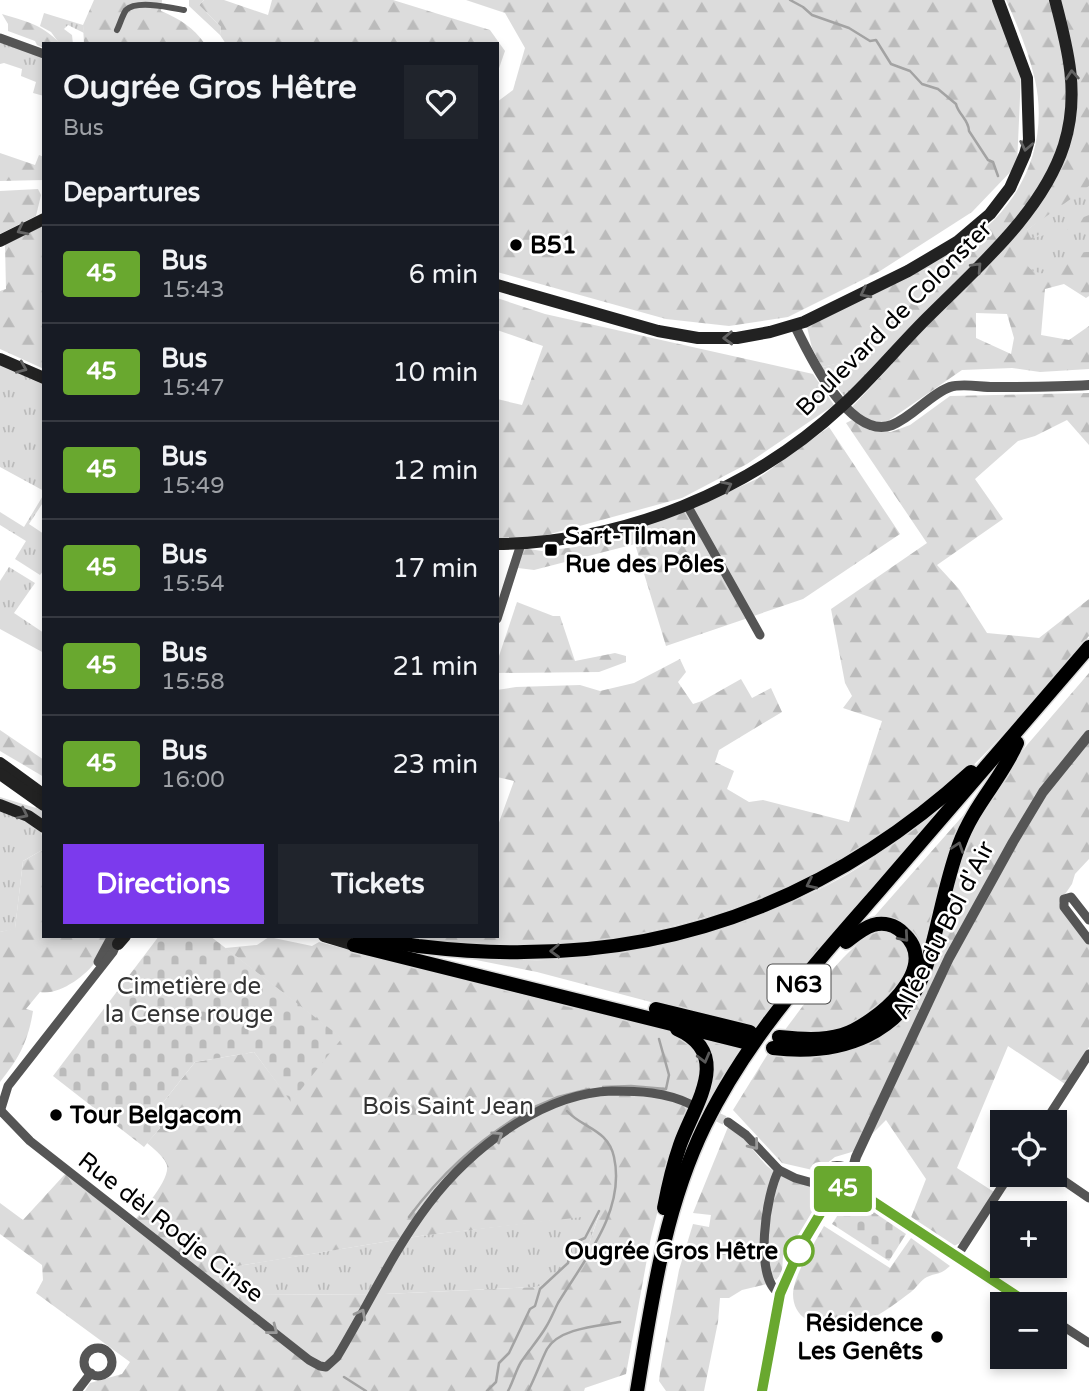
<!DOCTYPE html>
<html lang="en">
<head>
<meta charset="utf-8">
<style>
  :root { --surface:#171b24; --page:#20242c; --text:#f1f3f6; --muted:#9ea1a6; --line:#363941; --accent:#7c3aed }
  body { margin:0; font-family:"Varela Round",sans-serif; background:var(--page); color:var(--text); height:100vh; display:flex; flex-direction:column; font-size:26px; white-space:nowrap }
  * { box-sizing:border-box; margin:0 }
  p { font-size:23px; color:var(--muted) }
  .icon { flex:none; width:38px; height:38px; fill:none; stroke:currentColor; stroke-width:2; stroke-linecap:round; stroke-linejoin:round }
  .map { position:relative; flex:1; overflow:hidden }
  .panel { position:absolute; left:42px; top:42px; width:457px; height:896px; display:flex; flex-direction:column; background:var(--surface); border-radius:0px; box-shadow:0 4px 10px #0003 }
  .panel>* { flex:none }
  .badge { padding:0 14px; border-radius:5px; font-size:24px; line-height:46px }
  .fabs { position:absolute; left:990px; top:1110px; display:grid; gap:14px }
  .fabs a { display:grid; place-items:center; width:77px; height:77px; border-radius:0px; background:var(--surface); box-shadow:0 4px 10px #0003; font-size:35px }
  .map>.badge { position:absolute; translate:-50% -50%; box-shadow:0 0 0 4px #fff }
  h2 { padding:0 21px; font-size:26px; line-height:63px }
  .round { display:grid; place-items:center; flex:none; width:74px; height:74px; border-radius:0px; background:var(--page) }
  .summary { display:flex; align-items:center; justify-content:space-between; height:119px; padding:0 21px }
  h1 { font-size:33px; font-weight:700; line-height:52px }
  .primary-button { display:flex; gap:14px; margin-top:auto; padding:14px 21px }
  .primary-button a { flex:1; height:80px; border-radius:0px; background:var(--accent); color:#fff; font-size:28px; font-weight:700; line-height:80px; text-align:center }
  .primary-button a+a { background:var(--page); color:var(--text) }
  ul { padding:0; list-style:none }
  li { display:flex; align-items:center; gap:21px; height:98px; padding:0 21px; border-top:2px solid var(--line) }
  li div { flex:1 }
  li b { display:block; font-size:26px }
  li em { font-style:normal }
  li .badge { min-width:77px; font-weight:700; text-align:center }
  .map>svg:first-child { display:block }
</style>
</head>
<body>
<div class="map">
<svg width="1089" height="1391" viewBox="0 0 1089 1391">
  <defs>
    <pattern id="grass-tufts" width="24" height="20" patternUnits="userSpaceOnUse" patternTransform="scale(1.75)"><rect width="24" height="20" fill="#dcdcdc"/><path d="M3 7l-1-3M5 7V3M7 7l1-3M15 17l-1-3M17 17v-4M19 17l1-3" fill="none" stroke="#bbb"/></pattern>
    <pattern id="forest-firs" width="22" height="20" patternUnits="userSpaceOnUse" patternTransform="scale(1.75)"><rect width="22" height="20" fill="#dcdcdc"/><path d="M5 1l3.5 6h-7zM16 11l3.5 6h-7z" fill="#bbb"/></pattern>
    <pattern id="cemetery-stones" width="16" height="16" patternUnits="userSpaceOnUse" patternTransform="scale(1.75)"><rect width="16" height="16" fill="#dcdcdc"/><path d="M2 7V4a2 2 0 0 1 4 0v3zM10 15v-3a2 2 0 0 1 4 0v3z" fill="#bbb"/></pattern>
  </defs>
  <rect width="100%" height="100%" fill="#fff"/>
  <!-- grass -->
  <g fill="url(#grass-tufts)">
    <polygon points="189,0 204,0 199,5 221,27 220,35 189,6"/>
    <polygon points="44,13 83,25 84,33 68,25 64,29 72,35 73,44 59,43 51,32 40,26"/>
    <polygon points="0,42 44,58 44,96 33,93 36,82 21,76 22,69 4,63 0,64"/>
    <polygon points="1089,168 1089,269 1024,281 1017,243 1027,230 1036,223"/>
    <polygon points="888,352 846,399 822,367"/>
    <polygon points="0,363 44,382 44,491 0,467"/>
    <polygon points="44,494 44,501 29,524 44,534 44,570 40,575 15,559 26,541 0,525 0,512 24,527"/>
    <polygon points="9,567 35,583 14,613 44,633 44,653 0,629 0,581"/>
    <polygon points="0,797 36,808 33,800 44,809 41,830 44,849 23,861 15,929 0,932"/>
    <polygon points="599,1214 589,1244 573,1272 537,1287 385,1294 243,1295 207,1271 420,1236"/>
  </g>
  <!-- forest -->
  <g fill="url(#forest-firs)" fill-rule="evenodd">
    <path d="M 94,0 L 162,0 L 161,11 C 180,19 193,27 205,44 L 84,44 L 83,25 Z"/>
    <polygon points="204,0 224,0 268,15 272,0 393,0 490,30 505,51 497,74 497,44 226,44 220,35 221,27 199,5"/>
    <polygon points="466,0 996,0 1021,75 1017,165 972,212 880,271 788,317 729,326 666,319 497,272 497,102 513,90 525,48 505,13"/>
    <path d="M 1006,0 L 1089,0 L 1089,186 L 1027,230 L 1031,238 L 1089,215 L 1089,224 L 1037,237 C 1020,244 1020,270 1040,273 C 1052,275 1058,262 1067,257 C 1073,253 1082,252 1089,252 L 1089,296 L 1086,298 L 1064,284 L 1045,289 L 1041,335 L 1069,340 L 1089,326 L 1089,369 L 1040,372 L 1012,368 L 962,370 L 885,423 L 863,419 L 852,407 L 892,364 L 888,353 L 822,367 L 812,348 L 807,327 C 837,311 867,296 897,280 C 919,269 942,259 963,245 C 1019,209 1050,147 1035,80 C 1029,53 1018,26 1006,0 ZM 976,313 L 1007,314 L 1014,338 L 1011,354 L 976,338 Z"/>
    <path d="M 2,14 C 28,22 41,24 61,44 L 44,44 L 44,48 L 37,45 L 35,41 L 8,31 L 8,24 Z"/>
    <polygon points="0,153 35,165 39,155 44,157 44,180 0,181"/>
    <polygon points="38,189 41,195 36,216 0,234 0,191"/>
    <polygon points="44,225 44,369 0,349 0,291 6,289 5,245"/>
    <polygon points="497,298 545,314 813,374 834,405 747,464 682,498 521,542 497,541 497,399 522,405 543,346 497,330"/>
    <path d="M 1089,393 L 1089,445 L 1067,420 L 1035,436 L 1018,441 L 975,479 L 1003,519 L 937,565 L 959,589 L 987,633 L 1039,638 L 1089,599 L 1089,636 C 1045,685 1003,740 953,784 C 846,875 711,929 572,944 C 553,946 533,946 514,946 C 498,947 482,948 466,947 C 437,946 406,940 377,936 L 497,936 L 497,828 L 514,781 L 497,777 L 497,690 L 516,687 L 580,685 L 600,691 L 634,683 L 680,659 L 686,672 L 678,682 L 693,704 L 702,701 L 741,679 L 752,698 L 771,688 L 782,712 L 719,750 L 715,762 L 734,771 L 727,789 L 749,802 L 763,800 L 849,822 L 882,721 L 843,708 L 852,696 L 845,683 L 831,609 L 927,543 L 846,423 L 852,420 L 871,431 L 891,432 L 910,425 L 950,396 Z"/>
    <polygon points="829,427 900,534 803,599 666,646 635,544 534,570 518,568 522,548 542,551 576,547 676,515 757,479"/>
    <polygon points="517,602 553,616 560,616 575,661 615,653 626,656 626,662 599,672 497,673 497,662"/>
    <polygon points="1089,673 1089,859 1075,874 1072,884 1059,903 1089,945 1089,1047 1065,1084 1008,1046 957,1168 994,1192 960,1243 952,1247 910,1220 926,1179 886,1120 855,1151 835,1157 817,1171 782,1163 733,1110 769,1052 804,1054 914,999 963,845 986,798 1027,745"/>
    <polygon points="0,730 44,760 44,777 0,751"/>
    <path d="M 938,808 L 940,811 L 753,1029 L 537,972 L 456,956 C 495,958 535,963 573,958 C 602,955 630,948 657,942 C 723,927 789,908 848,874 C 880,855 909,831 938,808 Z"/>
    <path d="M 967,811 C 942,859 932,914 919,966 L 919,951 L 872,919 Z"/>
    <path d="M 44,849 L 44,936 L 110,936 C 105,944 102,954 96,961 C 86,976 58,996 40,992 L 26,1009 L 33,1011 C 28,1042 19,1058 0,1082 L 0,932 L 15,928 L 23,861 Z"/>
    <path d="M 874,931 C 887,931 900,932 906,945 C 909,952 911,959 909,966 C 905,989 862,1025 841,1031 C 827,1035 797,1034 782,1034 C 805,1003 842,952 874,931 Z"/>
    <path d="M 269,937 L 312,946 L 319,942 L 680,1034 L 697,1048 L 703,1071 L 673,1152 L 651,1237 L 626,1374 L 585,1388 L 584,1391 L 85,1391 L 90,1383 L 122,1374 L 130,1362 L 36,1293 L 43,1280 L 42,1265 L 0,1234 L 0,1203 L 23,1220 L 66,1173 L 130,1226 C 139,1214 174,1177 166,1163 C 163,1156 153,1148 147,1143 L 160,1128 L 150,1119 L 195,1062 L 254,1052 L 291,1101 L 341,1038 L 225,948 L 257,945 ZM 599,1215 L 589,1244 L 573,1271 L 537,1287 L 385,1294 L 243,1295 L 208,1271 L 420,1236 Z"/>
    <polygon points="697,1037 742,1045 731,1063 677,1177 683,1144 707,1091"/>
    <path d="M 728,1127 C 746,1136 753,1152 767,1166 C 780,1178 802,1181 819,1186 L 817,1209 L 783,1256 L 782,1273 L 776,1280 L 766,1272 L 767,1284 L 742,1290 L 729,1298 L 720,1298 L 718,1322 L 704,1391 L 666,1391 L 659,1381 L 661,1365 L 679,1270 L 693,1224 L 709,1227 L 711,1215 L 693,1213 Z"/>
    <path d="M 824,1226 L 890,1268 L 911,1238 L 950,1266 C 939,1276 938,1272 927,1277 C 921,1280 916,1288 911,1292 C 899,1301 881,1315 866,1321 C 842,1330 793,1331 793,1294 C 794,1274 814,1244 824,1226 Z"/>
  </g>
  <!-- cemetery -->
  <g fill="url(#cemetery-stones)">
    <polygon points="159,936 210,936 342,1038 291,1102 254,1052 195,1062 150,1119 160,1128 144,1147 53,1076"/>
    <polygon points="850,1196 906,1234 889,1261 832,1224"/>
  </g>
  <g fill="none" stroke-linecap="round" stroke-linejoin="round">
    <!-- stream -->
    <g stroke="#a3a3a3" stroke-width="2.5">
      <path d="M 790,0 L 803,7 L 812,15 L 849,28 L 870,41 L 876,40 L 891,64 L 910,71 L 922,84 L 938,89 L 956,104 C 958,114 969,120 969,131 L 988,160 L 993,162 L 998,176"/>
      <polyline points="603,1087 631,1086 666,1089 669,1075 659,1039"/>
      <polyline points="530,1109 558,1097 589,1089"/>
      <path d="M 409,1217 C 441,1174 475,1143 520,1115"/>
      <polyline points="344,1377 366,1391"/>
      <polyline points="487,1391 496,1382 499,1363 509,1353 530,1309 535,1306 540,1289 568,1263 571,1244 585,1238 599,1211"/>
      <path d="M 508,1391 C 513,1382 516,1370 521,1362 C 529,1350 539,1339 546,1327 C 551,1319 554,1311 558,1303 C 584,1260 626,1211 614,1157 C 608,1129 582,1128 567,1111"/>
      <path d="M 528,1391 C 535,1378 540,1363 547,1349 C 559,1328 598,1326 620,1322"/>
    </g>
    <!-- minor-tunnel -->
    <polyline stroke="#d9d9d9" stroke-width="9" stroke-dasharray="9 4.5" stroke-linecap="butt" points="692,1105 728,1122"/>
    <defs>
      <g id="trunk">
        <path d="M 360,939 C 380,939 398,943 418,946 C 452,950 489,953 524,952 C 695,952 845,887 971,772"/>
        <polyline points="354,945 744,1042"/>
        <polyline points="656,1009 750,1032"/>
        <path d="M 779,1037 C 800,1039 822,1041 842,1035 C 874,1025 944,968 903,933 C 895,925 884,922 873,925 C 863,928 854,936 846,942"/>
        <path d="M 773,1048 C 841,1056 905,1035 927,964 C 939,924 945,883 959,845 C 974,804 1001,780 1017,743"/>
        <path d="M 664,1208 C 668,1187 673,1165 680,1145 C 694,1105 734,1054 677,1029"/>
        <path d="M 637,1391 C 652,1300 664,1209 705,1125 C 748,1037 814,965 878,892 C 948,810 1019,729 1089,647"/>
      </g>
    </defs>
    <!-- trunk casing -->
    <use href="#trunk" stroke="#dbdbdb" stroke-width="17"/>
    <!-- pedestrian -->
    <path stroke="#555" stroke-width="6" d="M 117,30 C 120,24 122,16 126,10 C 136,0 168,7 184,10"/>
    <!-- minor -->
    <g stroke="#555" stroke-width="9">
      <polyline points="0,38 44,54"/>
      <polyline points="687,505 760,635"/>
      <polyline points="497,619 521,544"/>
      <polyline points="1089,920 1071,897 1064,899 1064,907 1089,940"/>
      <polyline points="98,962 112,936"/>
      <path d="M 1,1111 L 30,1141 L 309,1360 L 320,1366 L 326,1367 L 337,1357 C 392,1265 421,1183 517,1123 C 546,1105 577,1092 612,1091 C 639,1091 665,1092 690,1104"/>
      <polyline points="0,1112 8,1086 113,952 119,938"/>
      <polyline points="728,1122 746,1135 779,1170 795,1178 820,1185 827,1184"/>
      <polyline points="1045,1122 1089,1054"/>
      <path d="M 779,1170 C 766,1193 753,1278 780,1294"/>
      <polyline points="1054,1174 1089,1198"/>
      <polyline points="848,1185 1029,1304"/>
      <polyline points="957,1256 1010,1174"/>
      <polyline points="1055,1321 1089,1343"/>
      <circle cx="98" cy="1362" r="14"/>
      <polyline points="1004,1359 1012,1356"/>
      <polyline points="77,1391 91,1373"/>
    </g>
    <!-- tertiary -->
    <g stroke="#555" stroke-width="10">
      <path d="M 795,326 C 809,355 850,441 892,425 C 913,417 930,394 950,387 C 962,383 980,387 993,387 C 1025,387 1057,387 1089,385"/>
      <path d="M 826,1204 C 827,1189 819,1160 844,1167 L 850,1177"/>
      <polyline points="762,1391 780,1294 802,1244 826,1204 838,1190 848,1185 856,1157 949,958 1013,842 1043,792 1089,735"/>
    </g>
    <!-- secondary -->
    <g stroke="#222" stroke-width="12">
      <polyline points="0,241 44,219"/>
      <polyline points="497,285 658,331 698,338 737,338 770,332 804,322 908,271 957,242 990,214 1010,188 1025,154 1029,140 1027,78 998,0"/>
      <polyline points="0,359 44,378"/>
      <path d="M 497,544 C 623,543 751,491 843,405 C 874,377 901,343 931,314 C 979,266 1043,211 1064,145 C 1080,95 1068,49 1055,0"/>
      <polyline points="0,763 44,795"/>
      <polyline points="0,774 44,805"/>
      <polyline points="0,805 28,816 44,827"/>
      <polyline points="324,936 354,945"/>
      <polyline points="118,944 125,936"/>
    </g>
    <!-- trunk -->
    <use href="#trunk" stroke="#000" stroke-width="14"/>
  </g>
  <!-- one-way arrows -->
  <defs><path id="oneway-chevron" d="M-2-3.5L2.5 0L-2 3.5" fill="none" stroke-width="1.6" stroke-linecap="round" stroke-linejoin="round" transform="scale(1.75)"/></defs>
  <g stroke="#646464">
    <use href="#oneway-chevron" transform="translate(1072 75) rotate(-94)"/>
    <use href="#oneway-chevron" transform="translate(1026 146) rotate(101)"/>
    <use href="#oneway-chevron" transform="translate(22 230) rotate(153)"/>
    <use href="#oneway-chevron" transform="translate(977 267) rotate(-47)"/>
    <use href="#oneway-chevron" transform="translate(865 293) rotate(153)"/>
    <use href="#oneway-chevron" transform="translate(728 338) rotate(178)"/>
    <use href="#oneway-chevron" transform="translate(22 368) rotate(23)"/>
    <use href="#oneway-chevron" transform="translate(727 486) rotate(-27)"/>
    <use href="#oneway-chevron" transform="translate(23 814) rotate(26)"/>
  </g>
  <g stroke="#595959">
    <use href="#oneway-chevron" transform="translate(958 847) rotate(-71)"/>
    <use href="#oneway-chevron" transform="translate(811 884) rotate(154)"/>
    <use href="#oneway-chevron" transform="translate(904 937) rotate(49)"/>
    <use href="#oneway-chevron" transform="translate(555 951) rotate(178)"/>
    <use href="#oneway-chevron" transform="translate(704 1058) rotate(75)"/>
  </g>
  <g stroke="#999">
    <use href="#oneway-chevron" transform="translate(498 1136) rotate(-34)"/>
    <use href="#oneway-chevron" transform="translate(754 1145) rotate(51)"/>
    <use href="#oneway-chevron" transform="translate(361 1314) rotate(-62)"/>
    <use href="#oneway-chevron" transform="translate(273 1330) rotate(38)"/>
  </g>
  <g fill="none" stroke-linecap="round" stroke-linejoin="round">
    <defs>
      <polyline id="line" points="762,1391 780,1294 802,1244 826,1204 838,1190 848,1185 1029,1304"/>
    </defs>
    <!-- line casing -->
    <use href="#line" stroke="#fff" stroke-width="16"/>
    <!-- line -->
    <use href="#line" stroke="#69a82f" stroke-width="10"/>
  </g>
  <!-- markers -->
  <g fill="#000" stroke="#fff" stroke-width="2.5">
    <circle cx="516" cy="245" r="7"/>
    <rect x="544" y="543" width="14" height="14" rx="3.5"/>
    <circle cx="56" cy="1115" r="7"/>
    <circle cx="937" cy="1337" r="7"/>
  </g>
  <circle fill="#fff" stroke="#69a82f" stroke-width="3.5" cx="799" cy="1251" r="14"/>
  <g text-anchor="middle" stroke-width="5" stroke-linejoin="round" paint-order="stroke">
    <!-- shield labels -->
    <rect fill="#fff" stroke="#4c4c4c" stroke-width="2" x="767.5" y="964.5" width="63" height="39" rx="5"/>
    <g font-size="23" font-weight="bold" fill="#000">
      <text x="799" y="992">N63</text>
    </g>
    <!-- poi labels -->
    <g font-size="24" font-weight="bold" fill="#000" stroke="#fff" text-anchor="start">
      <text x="530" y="253">B51</text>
      <text x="565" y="544">Sart-Tilman<tspan x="565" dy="28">Rue des Pôles</tspan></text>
      <text x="70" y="1123">Tour Belgacom</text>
      <text x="923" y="1331" text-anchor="end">Résidence<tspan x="923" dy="28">Les Genêts</tspan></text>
    </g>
    <!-- street labels -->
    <g font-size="24" fill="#000" stroke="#fff">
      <text transform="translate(894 318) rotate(-45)" y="8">Boulevard de Colonster</text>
      <text transform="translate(943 930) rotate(-63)" y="8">Allée du Bol d'Air</text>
      <text transform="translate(171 1227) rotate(38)" y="8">Rue dèl Rodje Cinse</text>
    </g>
    <!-- park labels -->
    <g font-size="24" fill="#333" stroke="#fff">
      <text x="189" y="994">Cimetière de<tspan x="189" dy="28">la Cense rouge</tspan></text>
      <text x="448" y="1114">Bois Saint Jean</text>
    </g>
    <!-- stop labels -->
    <g font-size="24" font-weight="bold" fill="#000" stroke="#fff" text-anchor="end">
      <text x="778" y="1259">Ougrée Gros Hêtre</text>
    </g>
  </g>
</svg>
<div class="fabs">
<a><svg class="icon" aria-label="locate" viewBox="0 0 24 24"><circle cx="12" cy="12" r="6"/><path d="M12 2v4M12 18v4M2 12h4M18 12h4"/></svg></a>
<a>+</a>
<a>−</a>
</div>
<b class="badge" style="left:843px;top:1189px;background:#69a82f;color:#fff">45</b>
<section class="panel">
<div class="summary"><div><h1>Ougrée Gros Hêtre</h1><p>Bus</p></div><a class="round"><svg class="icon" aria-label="heart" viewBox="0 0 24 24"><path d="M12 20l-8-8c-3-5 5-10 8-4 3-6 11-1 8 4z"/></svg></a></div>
<h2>Departures</h2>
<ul>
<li><span class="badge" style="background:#69a82f;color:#fff">45</span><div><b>Bus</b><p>15:43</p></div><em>6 min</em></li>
<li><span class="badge" style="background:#69a82f;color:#fff">45</span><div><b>Bus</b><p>15:47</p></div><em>10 min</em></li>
<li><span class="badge" style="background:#69a82f;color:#fff">45</span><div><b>Bus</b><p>15:49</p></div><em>12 min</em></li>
<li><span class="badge" style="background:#69a82f;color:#fff">45</span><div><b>Bus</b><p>15:54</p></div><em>17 min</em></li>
<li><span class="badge" style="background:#69a82f;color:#fff">45</span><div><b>Bus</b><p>15:58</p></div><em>21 min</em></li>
<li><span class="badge" style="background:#69a82f;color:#fff">45</span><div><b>Bus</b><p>16:00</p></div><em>23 min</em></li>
</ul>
<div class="primary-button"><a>Directions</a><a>Tickets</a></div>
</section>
</div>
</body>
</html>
